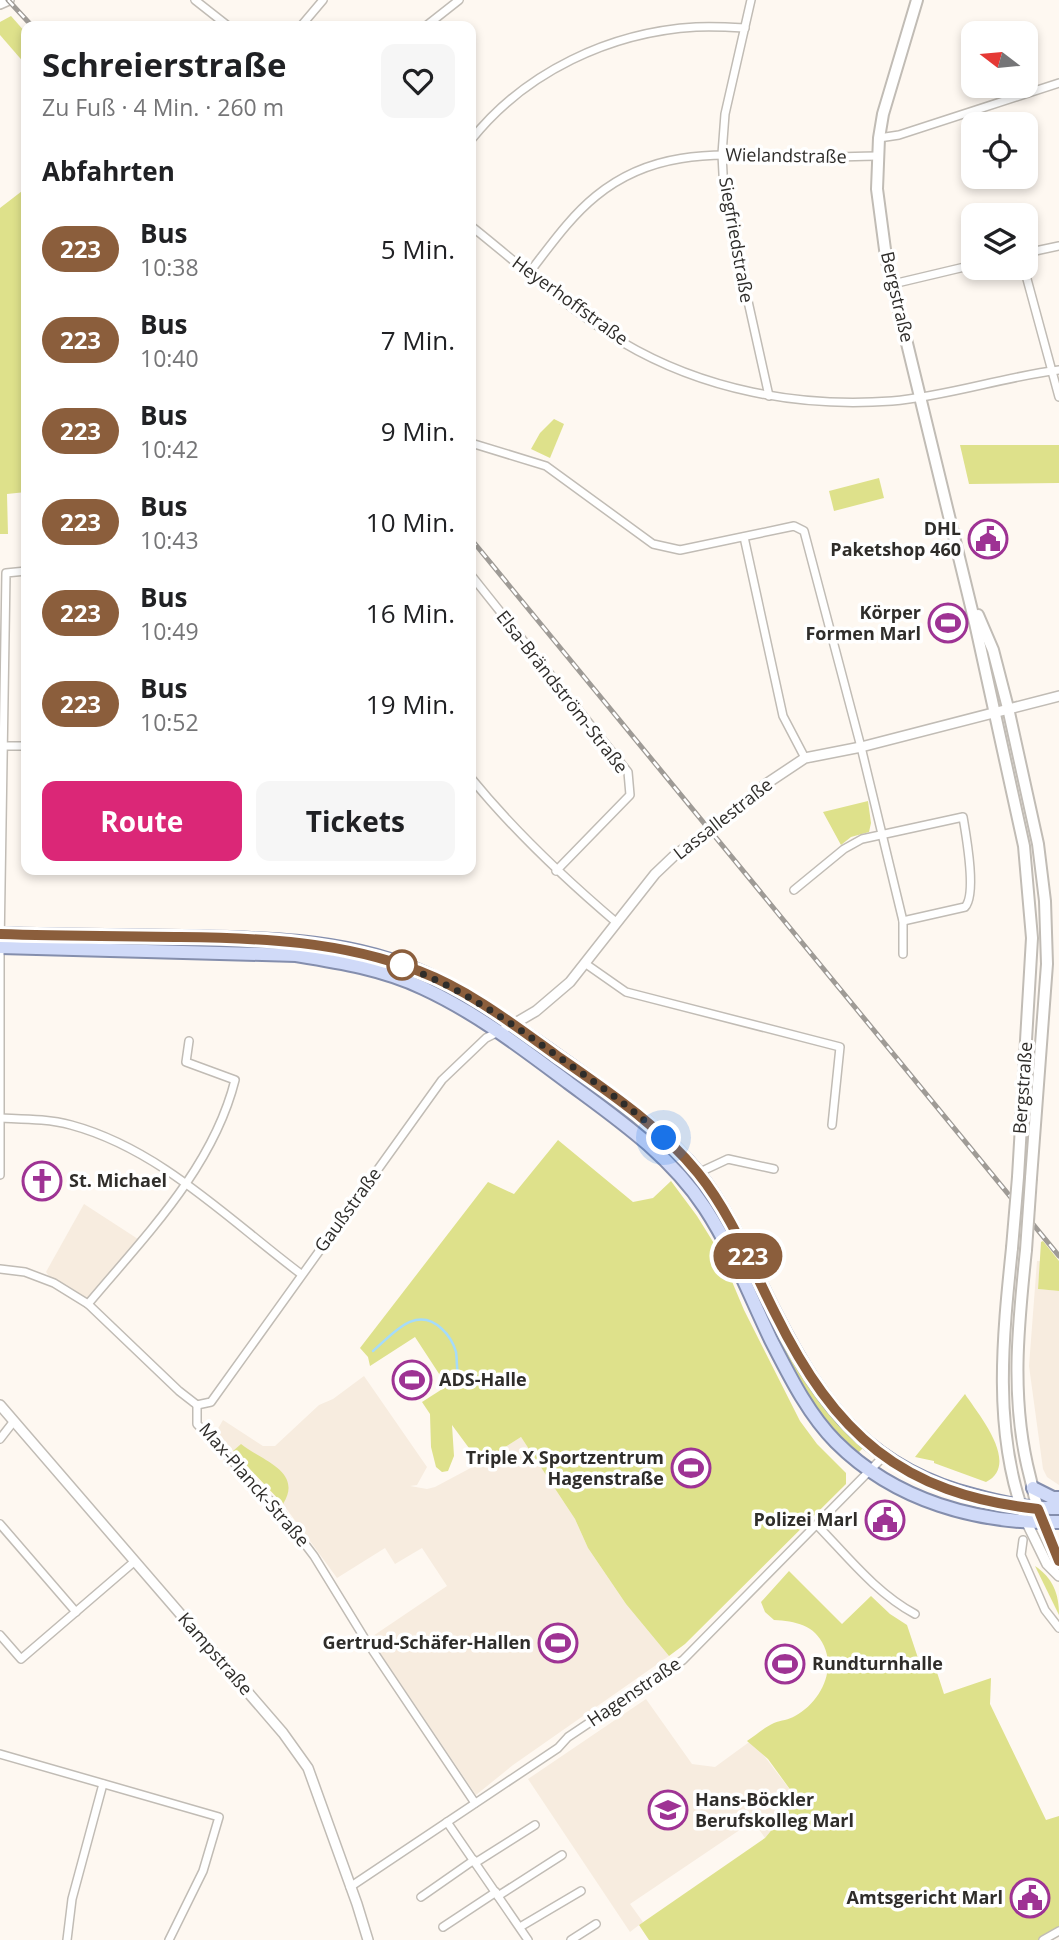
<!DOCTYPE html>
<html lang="de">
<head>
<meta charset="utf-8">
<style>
  :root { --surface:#fff; --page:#f6f6f6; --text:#202124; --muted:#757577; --accent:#db2777 }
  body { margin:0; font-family:"Open Sans",sans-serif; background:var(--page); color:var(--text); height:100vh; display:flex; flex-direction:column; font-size:26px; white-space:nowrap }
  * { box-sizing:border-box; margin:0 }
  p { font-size:23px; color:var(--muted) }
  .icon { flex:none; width:38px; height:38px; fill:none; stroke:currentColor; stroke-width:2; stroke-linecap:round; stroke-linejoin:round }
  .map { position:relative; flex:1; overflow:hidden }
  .details { position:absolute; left:21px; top:21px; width:455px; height:854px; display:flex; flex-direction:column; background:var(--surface); border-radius:14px; box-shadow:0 4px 10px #0003 }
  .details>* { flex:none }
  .badge { padding:0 14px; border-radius:23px; font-size:24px; line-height:46px }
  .needle { width:46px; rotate:286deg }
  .tools { position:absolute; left:961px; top:21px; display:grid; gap:14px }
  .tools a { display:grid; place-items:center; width:77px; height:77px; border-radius:14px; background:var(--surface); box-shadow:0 4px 10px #0003; font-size:35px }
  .you { position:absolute; width:35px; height:35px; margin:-18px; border:5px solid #fff; border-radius:50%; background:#1a73e8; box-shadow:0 0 0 10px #1a73e833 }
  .map>.badge { position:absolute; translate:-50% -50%; box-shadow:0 0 0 4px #fff }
  h2 { padding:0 21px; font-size:26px; line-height:63px }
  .round { display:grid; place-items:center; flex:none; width:74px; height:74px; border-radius:14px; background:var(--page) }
  .headline { display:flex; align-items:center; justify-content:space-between; height:119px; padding:0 21px }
  h1 { font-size:33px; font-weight:700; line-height:52px }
  .cta { display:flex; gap:14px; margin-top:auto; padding:14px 21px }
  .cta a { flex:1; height:80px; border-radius:14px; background:var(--accent); color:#fff; font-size:28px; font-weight:700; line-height:80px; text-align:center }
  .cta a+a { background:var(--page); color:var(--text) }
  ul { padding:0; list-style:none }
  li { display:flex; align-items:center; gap:21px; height:91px; padding:0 21px }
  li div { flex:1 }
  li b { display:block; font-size:26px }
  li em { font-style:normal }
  li .badge { min-width:77px; font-weight:700; text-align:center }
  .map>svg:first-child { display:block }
</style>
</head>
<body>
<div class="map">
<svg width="1059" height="1940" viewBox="0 0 1059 1940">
  <rect width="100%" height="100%" fill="#fef8f1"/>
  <!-- built -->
  <g fill="#f7ecdf">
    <polygon points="84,1204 141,1241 88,1304 54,1283 46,1272"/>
    <polygon points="1037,1261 1040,1261 1038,1289 1059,1291 1059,1485 1047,1477 1043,1469 1029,1366"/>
    <polygon points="364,1376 427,1467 417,1485 410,1486 427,1489 435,1487 480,1463 521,1437 575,1519 588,1548 626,1604 669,1656 513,1765 476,1795 370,1638 447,1586 422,1548 395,1564 385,1548 337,1578 283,1504 216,1432 223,1420 263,1446 275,1446 319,1405 333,1399"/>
    <polygon points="646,1699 692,1764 715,1767 752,1740 797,1799 765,1838 753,1821 630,1904 643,1922 630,1932 528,1779"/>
  </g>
  <!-- green -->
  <g fill="#dee18b">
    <polygon points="11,16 26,33 26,65 0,35 0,22"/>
    <polygon points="26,188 26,492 7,494 8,534 0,534 0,208"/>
    <polygon points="554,419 564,424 550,458 531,449 540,433"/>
    <polygon points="960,445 1059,445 1059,483 969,484"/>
    <polygon points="879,478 884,498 834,511 829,491"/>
    <polygon points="868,801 871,823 869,832 851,837 841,845 823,812"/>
    <polygon points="535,1049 654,1134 686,1167 721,1216 790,1353 864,1447 858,1453 827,1424 796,1378 707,1202 534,1051"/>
    <polygon points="558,1140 633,1202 653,1198 671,1181 697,1216 720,1253 744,1310 800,1421 817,1444 846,1473 846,1484 685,1644 669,1656 626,1604 588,1548 575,1519 521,1437 480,1463 452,1425 454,1456 448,1471 442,1472 436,1467 431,1447 430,1414 422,1402 447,1386 415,1337 370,1366 368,1357 360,1348 488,1182 514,1194"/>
    <polygon points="1043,1241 1059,1261 1059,1291 1038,1289 1041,1242"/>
    <path d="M 965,1394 C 978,1414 1021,1464 986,1482 L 934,1463 L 934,1461 L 915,1457 Z"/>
    <path d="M 241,1444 C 260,1460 304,1471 283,1504 L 233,1451 Z"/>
    <path d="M 1035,1566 C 1053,1578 1059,1594 1059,1615 Z"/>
    <path d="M 789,1571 L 842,1624 L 871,1596 L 890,1614 L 907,1625 L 919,1661 L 932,1657 L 944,1694 L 991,1678 L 990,1704 L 1046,1820 L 1059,1816 L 1059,1931 L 1043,1940 L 649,1940 L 639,1925 L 765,1838 L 797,1799 L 768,1759 L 747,1741 C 756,1735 765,1727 774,1723 C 781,1720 789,1720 795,1716 C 819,1703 836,1672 824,1646 C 815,1625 795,1621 774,1620 L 765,1612 L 761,1602 Z"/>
  </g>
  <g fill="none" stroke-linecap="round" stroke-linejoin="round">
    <!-- stream -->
    <path stroke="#a5dbfa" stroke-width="2.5" d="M 373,1351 C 393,1334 416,1304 442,1329 C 448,1334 454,1344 456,1352 C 458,1366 455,1369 461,1384"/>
    <defs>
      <g id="minor">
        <polyline points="195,0 228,26"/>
        <polyline points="751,0 725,114 722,154 724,193 769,396"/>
        <polyline points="301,26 323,0"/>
        <polyline points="426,26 459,0"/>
        <polyline points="879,138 899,135 1059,83"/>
        <path d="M 471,140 C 525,72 610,32 696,27 C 712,26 729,27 745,28"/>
        <path d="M 471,226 C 520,265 568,309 622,342 C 703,390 799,408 892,401 C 948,396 1003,377 1059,370"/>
        <polyline points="1026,253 1059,246"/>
        <polyline points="1024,268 1059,397"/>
        <path d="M 529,273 C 550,246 570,217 596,196 C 657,146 724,155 797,157 C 824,158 851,156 878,156"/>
        <polyline points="893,284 973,265"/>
        <polyline points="471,443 546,466 653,544 680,550 794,526 804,531 861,747 903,921 903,954"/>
        <polyline points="744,537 783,716 805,758"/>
        <polyline points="471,575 628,772 630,795 556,871"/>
        <polyline points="3,746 26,746"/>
        <path d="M 471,778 C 515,832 564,878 617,923"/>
        <path d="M 794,890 L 844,849 L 862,839 L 963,817 C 966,835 977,894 965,907 L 903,921"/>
        <polyline points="586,964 626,992 840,1047 832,1125"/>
        <path d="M 1,1118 C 24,1119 49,1119 71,1125 C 160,1149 229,1220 301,1274"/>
        <polyline points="698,1173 728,1159 774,1169"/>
        <polyline points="0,1175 0,947 6,573 26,571"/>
        <polyline points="0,1269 25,1272 54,1283 88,1304 179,1391 197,1405"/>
        <path d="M 88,1304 C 145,1236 213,1168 235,1080 L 186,1062 L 189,1041"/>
        <polyline points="197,1405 211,1402 442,1080 486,1038 512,1025"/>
        <polyline points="197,1405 197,1424 279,1510 314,1556 365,1639 475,1803"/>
        <polyline points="0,1439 14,1421"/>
        <polyline points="0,1524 76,1612"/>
        <path d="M 817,1525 C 848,1557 876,1593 915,1614"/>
        <polyline points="1023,1540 1021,1555 1045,1610 1059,1628"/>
        <polyline points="0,1635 21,1659 135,1561"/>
        <polyline points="0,1754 219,1817 203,1871 169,1940"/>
        <polyline points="447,1822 528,1940"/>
        <polyline points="475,1863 535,1825"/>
        <polyline points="350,1887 558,1748 568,1737 683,1660 883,1457"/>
        <polyline points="498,1896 562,1855"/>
        <polyline points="421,1897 474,1860"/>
        <polyline points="443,1927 496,1892"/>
        <polyline points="520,1927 581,1891"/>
        <polyline points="67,1940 72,1899 103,1784"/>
        <polyline points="571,1940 596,1924"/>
        <polyline points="1043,1940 1059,1931"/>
      </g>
      <g id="tertiary">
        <polyline points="0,4 9,0"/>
        <polyline points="719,823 766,784 805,758 861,747 1059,696"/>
        <polyline points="512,1025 536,1011 570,982 655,874 676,854 699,839"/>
        <polyline points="0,1405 283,1733 308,1768 357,1904 368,1940"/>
        <polyline points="1044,1522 1059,1561"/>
        <polyline points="1027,1523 1047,1564 1059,1576"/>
      </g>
      <g id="secondary">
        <polyline points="917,0 883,114 879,138 877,189 886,257 975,623 1024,846 1032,938 1018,1177"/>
        <polyline points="978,615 993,650 1008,708 1038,844 1045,901 1047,964 1031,1178"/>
        <path d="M 1012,1248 C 1003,1335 993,1428 1023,1512"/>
        <path d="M 1026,1250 C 1018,1326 1010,1401 1030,1477 C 1033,1489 1035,1502 1040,1513"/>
      </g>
      <g id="primary">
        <path d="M 0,934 C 63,936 126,936 189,937 C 269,939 351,939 426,974 C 477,998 522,1031 569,1064 C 614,1097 662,1129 698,1173 C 732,1216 751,1267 776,1315 C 823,1408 871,1470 976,1496 C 1004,1504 1030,1509 1059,1508"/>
        <path d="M 0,947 L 296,955 C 339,962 383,969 423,988 C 477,1013 522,1048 569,1083 C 619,1120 670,1155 705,1208 C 732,1249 750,1296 771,1340 C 789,1375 808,1414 836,1442 C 895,1501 978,1524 1059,1522"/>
        <polyline points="1033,1488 1053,1498 1059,1498"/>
      </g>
    </defs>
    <!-- minor casing -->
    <use href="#minor" stroke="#c1bcb5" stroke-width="10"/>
    <!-- tertiary casing -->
    <use href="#tertiary" stroke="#c1bcb5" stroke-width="12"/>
    <!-- secondary casing -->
    <use href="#secondary" stroke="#c1bcb5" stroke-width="14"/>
    <!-- primary casing -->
    <use href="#primary" stroke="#848ead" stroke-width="16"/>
    <!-- minor -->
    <use href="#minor" stroke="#fff" stroke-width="7"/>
    <!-- tertiary -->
    <use href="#tertiary" stroke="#fff" stroke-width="9"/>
    <!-- secondary -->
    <use href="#secondary" stroke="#fff" stroke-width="10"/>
    <!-- primary -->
    <use href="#primary" stroke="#d0daf8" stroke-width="12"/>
    <defs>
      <g id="rail">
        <polyline points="8,0 32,26"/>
        <polyline points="471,539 1059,1256"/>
      </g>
    </defs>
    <!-- rail casing -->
    <use href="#rail" stroke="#9f9b96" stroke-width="5"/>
    <!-- rail -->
    <use href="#rail" stroke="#fff" stroke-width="2.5" stroke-dasharray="8" stroke-linecap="butt"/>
    <defs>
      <polyline id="tertiary-bridge" points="699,839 719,823"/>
      <g id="secondary-bridge">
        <polyline points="1012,1248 1018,1177"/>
        <polyline points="1026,1250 1031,1178"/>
      </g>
    </defs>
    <!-- tertiary-bridge casing -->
    <use href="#tertiary-bridge" stroke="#c1bcb5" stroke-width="12" stroke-linecap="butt"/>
    <!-- secondary-bridge casing -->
    <use href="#secondary-bridge" stroke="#c1bcb5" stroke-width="14" stroke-linecap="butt"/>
    <!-- tertiary-bridge -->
    <use href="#tertiary-bridge" stroke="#fff" stroke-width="9"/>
    <!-- secondary-bridge -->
    <use href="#secondary-bridge" stroke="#fff" stroke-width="10"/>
  </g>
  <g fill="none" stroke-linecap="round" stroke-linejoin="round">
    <defs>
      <path id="line" d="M 0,934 C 60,936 120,936 180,937 C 262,938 341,941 419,971 C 469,990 513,1024 556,1055 C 606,1090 659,1125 698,1173 C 732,1215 751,1266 775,1313 C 835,1434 900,1494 1038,1509 L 1059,1561"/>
    </defs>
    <!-- line casing -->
    <use href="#line" stroke="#fff" stroke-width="16"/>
    <!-- line -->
    <use href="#line" stroke="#8b5e3c" stroke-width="10"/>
    <!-- walk -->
    <path stroke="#2f2d2a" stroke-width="7" stroke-dasharray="0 12.6" d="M 402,965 L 395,963 C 459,985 512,1024 566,1062 C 600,1086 634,1109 664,1138"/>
  </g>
  <!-- icons -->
  <defs>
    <symbol id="civic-ring" viewBox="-11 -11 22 22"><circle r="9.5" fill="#fff" stroke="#9e3394" stroke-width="1.5"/><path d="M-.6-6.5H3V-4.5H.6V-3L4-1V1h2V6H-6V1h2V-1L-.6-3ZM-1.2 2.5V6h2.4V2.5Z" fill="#9e3394"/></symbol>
    <symbol id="stadium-ring" viewBox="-11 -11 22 22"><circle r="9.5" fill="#fff" stroke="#9e3394" stroke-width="1.5"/><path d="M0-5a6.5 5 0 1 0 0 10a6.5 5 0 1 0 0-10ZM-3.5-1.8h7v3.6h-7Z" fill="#9e3394"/></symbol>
    <symbol id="church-ring" viewBox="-11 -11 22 22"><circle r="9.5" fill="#fff" stroke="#9e3394" stroke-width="1.5"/><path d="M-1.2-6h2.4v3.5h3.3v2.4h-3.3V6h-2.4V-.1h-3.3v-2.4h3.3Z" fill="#9e3394"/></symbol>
    <symbol id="school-ring" viewBox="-11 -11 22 22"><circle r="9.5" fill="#fff" stroke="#9e3394" stroke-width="1.5"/><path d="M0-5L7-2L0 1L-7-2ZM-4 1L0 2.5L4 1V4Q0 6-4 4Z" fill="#9e3394"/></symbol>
  </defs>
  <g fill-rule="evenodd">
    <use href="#civic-ring" x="966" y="517" width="44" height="44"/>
    <use href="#stadium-ring" x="926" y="601" width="44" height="44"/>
    <use href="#church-ring" x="20" y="1159" width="44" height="44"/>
    <use href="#stadium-ring" x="390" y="1358" width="44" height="44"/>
    <use href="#stadium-ring" x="669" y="1446" width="44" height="44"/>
    <use href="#civic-ring" x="863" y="1498" width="44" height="44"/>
    <use href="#stadium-ring" x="536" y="1621" width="44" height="44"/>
    <use href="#stadium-ring" x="763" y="1642" width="44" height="44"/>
    <use href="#school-ring" x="646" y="1788" width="44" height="44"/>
    <use href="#civic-ring" x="1008" y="1876" width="44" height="44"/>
  </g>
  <!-- markers -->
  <circle fill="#fff" stroke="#8b5e3c" stroke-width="3.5" cx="402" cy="965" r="14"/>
  <g text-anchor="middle" stroke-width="7" stroke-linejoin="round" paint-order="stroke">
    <!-- street labels -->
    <g font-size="18" fill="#2f2d2a" stroke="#fff">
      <text transform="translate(786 156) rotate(1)" y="6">Wielandstraße</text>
      <text transform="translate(736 240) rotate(80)" y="6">Siegfriedstraße</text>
      <text transform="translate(897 297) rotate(77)" y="6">Bergstraße</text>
      <text transform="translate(570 301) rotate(36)" y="6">Heyerhoffstraße</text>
      <text transform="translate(562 692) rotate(52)" y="6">Elsa-Brändström-Straße</text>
      <text transform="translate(723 819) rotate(-38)" y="6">Lassallestraße</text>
      <text transform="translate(1023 1088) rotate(-86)" y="6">Bergstraße</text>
      <text transform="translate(348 1210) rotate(-54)" y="6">Gaußstraße</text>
      <text transform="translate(254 1485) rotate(49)" y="6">Max-Planck-Straße</text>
      <text transform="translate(215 1654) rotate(49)" y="6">Kampstraße</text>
      <text transform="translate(634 1692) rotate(-34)" y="6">Hagenstraße</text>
    </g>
    <!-- poi labels -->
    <g font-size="18" font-weight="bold" fill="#2f2d2a" stroke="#fff" text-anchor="end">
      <text x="961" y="535">DHL<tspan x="961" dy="21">Paketshop 460</tspan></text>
      <text x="921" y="619">Körper<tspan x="921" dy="21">Formen Marl</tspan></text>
      <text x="69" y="1187" text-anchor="start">St. Michael</text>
      <text x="439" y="1386" text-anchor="start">ADS-Halle</text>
      <text x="664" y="1464">Triple X Sportzentrum<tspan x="664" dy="21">Hagenstraße</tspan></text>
      <text x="858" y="1526">Polizei Marl</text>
      <text x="531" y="1649">Gertrud-Schäfer-Hallen</text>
      <text x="812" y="1670" text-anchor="start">Rundturnhalle</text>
      <text x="695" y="1806" text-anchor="start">Hans-Böckler<tspan x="695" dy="21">Berufskolleg Marl</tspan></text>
      <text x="1003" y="1904">Amtsgericht Marl</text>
    </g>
  </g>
</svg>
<div class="tools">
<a><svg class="needle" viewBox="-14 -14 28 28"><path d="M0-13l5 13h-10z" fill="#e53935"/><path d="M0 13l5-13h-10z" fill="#757577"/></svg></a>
<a><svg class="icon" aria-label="locate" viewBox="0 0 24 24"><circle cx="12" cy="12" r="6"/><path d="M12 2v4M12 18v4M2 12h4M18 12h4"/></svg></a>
<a><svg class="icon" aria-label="layers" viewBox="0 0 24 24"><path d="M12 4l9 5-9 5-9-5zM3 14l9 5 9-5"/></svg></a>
</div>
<div class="you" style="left:664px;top:1138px"></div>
<b class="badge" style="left:748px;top:1256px;background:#8b5e3c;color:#fff">223</b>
<section class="details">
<div class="headline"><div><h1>Schreierstraße</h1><p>Zu Fuß · 4 Min. · 260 m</p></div><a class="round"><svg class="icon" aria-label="heart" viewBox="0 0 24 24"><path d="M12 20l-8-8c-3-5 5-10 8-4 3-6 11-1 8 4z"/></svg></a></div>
<h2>Abfahrten</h2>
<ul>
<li><span class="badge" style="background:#8b5e3c;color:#fff">223</span><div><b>Bus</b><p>10:38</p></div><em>5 Min.</em></li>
<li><span class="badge" style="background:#8b5e3c;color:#fff">223</span><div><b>Bus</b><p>10:40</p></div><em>7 Min.</em></li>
<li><span class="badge" style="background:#8b5e3c;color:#fff">223</span><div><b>Bus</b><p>10:42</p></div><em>9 Min.</em></li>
<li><span class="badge" style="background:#8b5e3c;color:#fff">223</span><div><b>Bus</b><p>10:43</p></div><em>10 Min.</em></li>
<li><span class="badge" style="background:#8b5e3c;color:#fff">223</span><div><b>Bus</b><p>10:49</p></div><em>16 Min.</em></li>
<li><span class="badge" style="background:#8b5e3c;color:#fff">223</span><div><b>Bus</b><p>10:52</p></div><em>19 Min.</em></li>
</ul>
<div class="cta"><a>Route</a><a>Tickets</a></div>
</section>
</div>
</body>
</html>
